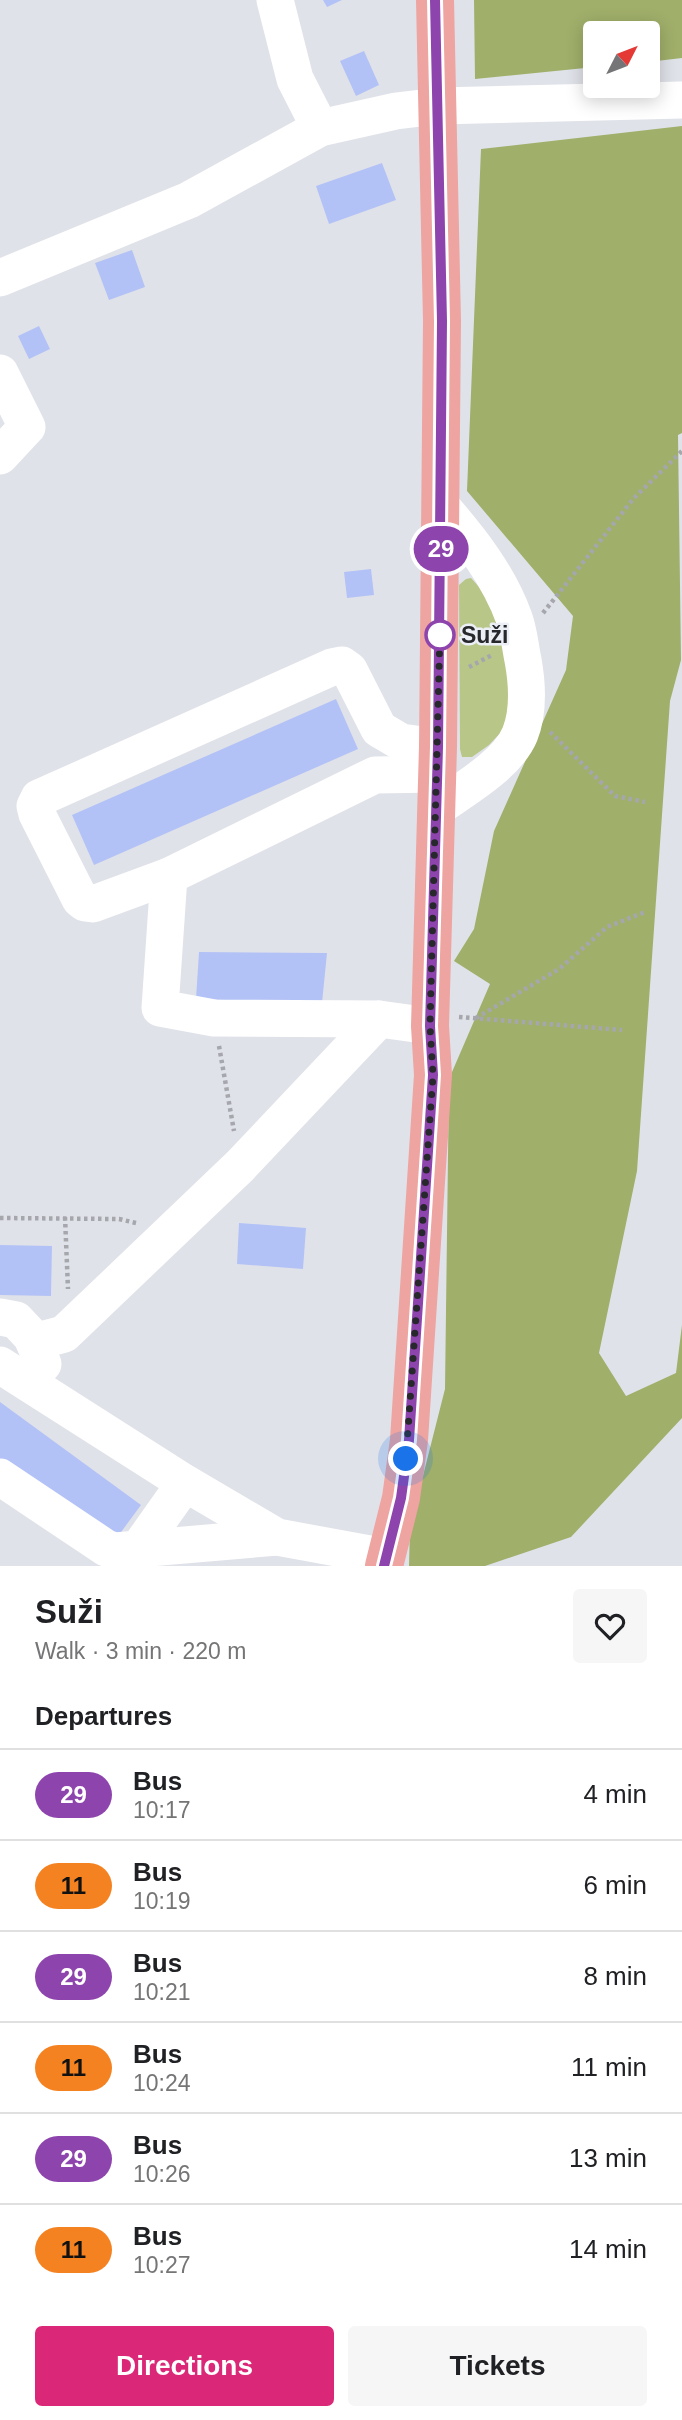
<!DOCTYPE html>
<html lang="en">
<head>
<meta charset="utf-8">
<style>
  :root { --surface:#fff; --page:#f6f6f6; --text:#202124; --muted:#757577; --line:#e0e0e0; --accent:#db2777 }
  body { margin:0; font-family:Arial,sans-serif; background:var(--page); color:var(--text); height:100vh; display:flex; flex-direction:column; font-size:26px; white-space:nowrap }
  * { box-sizing:border-box; margin:0 }
  p { font-size:23px; color:var(--muted) }
  .icon { flex:none; width:38px; height:38px; fill:none; stroke:currentColor; stroke-width:2; stroke-linecap:round; stroke-linejoin:round }
  .map { position:relative; height:1566px; overflow:hidden }
  .side { display:flex; flex-direction:column; background:var(--surface); flex:1 }
  .side>* { flex:none }
  .badge { padding:0 14px; border-radius:23px; font-size:24px; line-height:46px }
  .needle { width:46px; rotate:48deg }
  .fabs { position:absolute; left:583px; top:21px; display:grid; gap:14px }
  .fabs a { display:grid; place-items:center; width:77px; height:77px; border-radius:7px; background:var(--surface); box-shadow:0 4px 18px #0003; font-size:35px }
  .you { position:absolute; width:35px; height:35px; margin:-18px; border:5px solid #fff; border-radius:50%; background:#1a73e8; box-shadow:0 0 0 10px #1a73e833 }
  .map>.badge { position:absolute; translate:-50% -50%; box-shadow:0 0 0 4px #fff }
  h2 { padding:0 35px; font-size:26px; line-height:63px }
  .round { display:grid; place-items:center; flex:none; width:74px; height:74px; border-radius:7px; background:var(--page) }
  .overview { display:flex; align-items:center; justify-content:space-between; height:119px; padding:0 35px }
  h1 { font-size:33px; font-weight:700; line-height:52px }
  .action { display:flex; gap:14px; margin-top:auto; padding:14px 35px }
  .action a { flex:1; height:80px; border-radius:7px; background:var(--accent); color:#fff; font-size:28px; font-weight:700; line-height:80px; text-align:center }
  .action a+a { background:var(--page); color:var(--text) }
  ul { padding:0; list-style:none }
  li { display:flex; align-items:center; gap:21px; height:91px; padding:0 35px; border-top:2px solid var(--line) }
  li div { flex:1 }
  li b { display:block; font-size:26px }
  li em { font-style:normal }
  li .badge { min-width:77px; font-weight:700; text-align:center }
  .map>svg:first-child { display:block }
</style>
</head>
<body>
<div class="map">
<svg width="682" height="1566" viewBox="0 0 682 1566">
  <rect width="100%" height="100%" fill="#e0e2e9"/>
  <!-- green -->
  <polygon fill="#b8c688" points="471,578 488,597 507,637 513,701 505,728 489,745 472,757 462,757 460,749 459,585 466,579"/>
  <!-- forest -->
  <g fill="#a0af6a">
    <polygon points="474,0 682,0 682,58 648,62 648,33 595,33 595,67 475,79"/>
    <polygon points="682,126 682,433 678,435 681,660 670,701 637,1171 599,1353 626,1396 676,1373 682,1325 682,1418 571,1537 485,1566 409,1566 410,1527 445,1389 449,1079 490,984 454,961 474,929 494,831 566,670 573,616 467,491 481,149"/>
  </g>
  <!-- building -->
  <g fill="#b3c2f6">
    <polygon points="323,0 342,0 327,7"/>
    <polygon points="364,51 379,85 356,96 340,61"/>
    <polygon points="382,163 396,200 329,224 316,186"/>
    <polygon points="132,250 145,287 109,300 95,263"/>
    <polygon points="39,326 50,349 29,359 18,336"/>
    <polygon points="371,569 374,595 347,598 344,572"/>
    <polygon points="336,699 358,749 94,865 72,815"/>
    <polygon points="199,952 327,953 322,1003 196,999"/>
    <polygon points="239,1223 306,1228 303,1269 237,1264"/>
    <polygon points="0,1245 52,1246 51,1296 0,1295"/>
    <polygon points="0,1402 141,1505 113,1543 0,1460"/>
  </g>
  <g fill="none" stroke-linecap="round" stroke-linejoin="round">
    <!-- path -->
    <g stroke="#a6a7ad" stroke-width="4.5" stroke-dasharray="3.5 3.5" stroke-linecap="butt">
      <polyline points="543,613 634,498 682,451"/>
      <polyline points="469,667 492,655"/>
      <polyline points="550,732 615,796 645,802"/>
      <polyline points="459,1017 622,1030"/>
      <polyline points="476,1018 559,969 607,927 645,912"/>
      <polyline points="219,1046 234,1131"/>
      <polyline points="65,1217 68,1289"/>
      <polyline points="0,1218 119,1219 136,1223"/>
    </g>
    <!-- minor -->
    <g stroke="#fff" stroke-width="37">
      <polyline points="275,0 295,79 320,128"/>
      <polyline points="0,278 189,200 320,128 396,111 438,106 682,100"/>
      <polyline points="0,373 27,427 0,456"/>
      <path d="M 437,808 C 463,790 508,764 520,734 C 529,711 527,682 523,660 C 520,646 519,631 514,618 C 499,576 470,539 441,506"/>
      <polyline points="169,876 93,904 85,903 80,899 37,814 35,806 39,798 332,667 342,665 349,670 379,729 401,742 438,747"/>
      <polyline points="430,1026 379,1019 214,1018 160,1008 169,876 375,775 438,774"/>
      <polyline points="0,1317 16,1320 32,1337 43,1364"/>
      <polyline points="34,1342 64,1334 240,1166 379,1019"/>
      <polyline points="0,1365 185,1483 277,1537 386,1557"/>
      <polyline points="0,1477 106,1548 115,1551 277,1537"/>
      <polyline points="139,1548 185,1483"/>
    </g>
    <!-- major -->
    <polyline stroke="#eea4a0" stroke-width="38" points="384,1566 401,1498 409,1440 433,1075 430,1026 438,747 442,321 435,0"/>
  </g>
  <g fill="none" stroke-linecap="round" stroke-linejoin="round">
    <defs>
      <polyline id="line" points="384,1566 401,1498 409,1440 433,1075 430,1026 438,747 442,321 435,0"/>
    </defs>
    <!-- line casing -->
    <use href="#line" stroke="#fff" stroke-width="16"/>
    <!-- line -->
    <use href="#line" stroke="#8e44ad" stroke-width="10"/>
    <!-- walk -->
    <polyline stroke="#27282b" stroke-width="7" stroke-dasharray="0 12.6" points="406,1459 433,1075 430,1026 440,631 440,635"/>
  </g>
  <!-- markers -->
  <circle fill="#fff" stroke="#8e44ad" stroke-width="3.5" cx="440" cy="635" r="14"/>
  <g text-anchor="middle" stroke-width="5" stroke-linejoin="round" paint-order="stroke">
    <!-- stop labels -->
    <g font-size="23" font-weight="bold" fill="#27282b" stroke="#edeff7" text-anchor="start">
      <text x="461" y="643">Suži</text>
    </g>
  </g>
</svg>
<div class="fabs">
<a><svg class="needle" viewBox="-14 -14 28 28"><path d="M0-13l5 13h-10z" fill="#e53935"/><path d="M0 13l5-13h-10z" fill="#757577"/></svg></a>
</div>
<div class="you" style="left:406px;top:1459px"></div>
<b class="badge" style="left:441px;top:549px;background:#8e44ad;color:#fff">29</b>
</div>
<section class="side">
<div class="overview"><div><h1>Suži</h1><p>Walk · 3 min · 220 m</p></div><a class="round"><svg class="icon" aria-label="heart" viewBox="0 0 24 24"><path d="M12 20l-8-8c-3-5 5-10 8-4 3-6 11-1 8 4z"/></svg></a></div>
<h2>Departures</h2>
<ul>
<li><span class="badge" style="background:#8e44ad;color:#fff">29</span><div><b>Bus</b><p>10:17</p></div><em>4 min</em></li>
<li><span class="badge" style="background:#f58220;color:#111">11</span><div><b>Bus</b><p>10:19</p></div><em>6 min</em></li>
<li><span class="badge" style="background:#8e44ad;color:#fff">29</span><div><b>Bus</b><p>10:21</p></div><em>8 min</em></li>
<li><span class="badge" style="background:#f58220;color:#111">11</span><div><b>Bus</b><p>10:24</p></div><em>11 min</em></li>
<li><span class="badge" style="background:#8e44ad;color:#fff">29</span><div><b>Bus</b><p>10:26</p></div><em>13 min</em></li>
<li><span class="badge" style="background:#f58220;color:#111">11</span><div><b>Bus</b><p>10:27</p></div><em>14 min</em></li>
</ul>
<div class="action"><a>Directions</a><a>Tickets</a></div>
</section>
</body>
</html>
